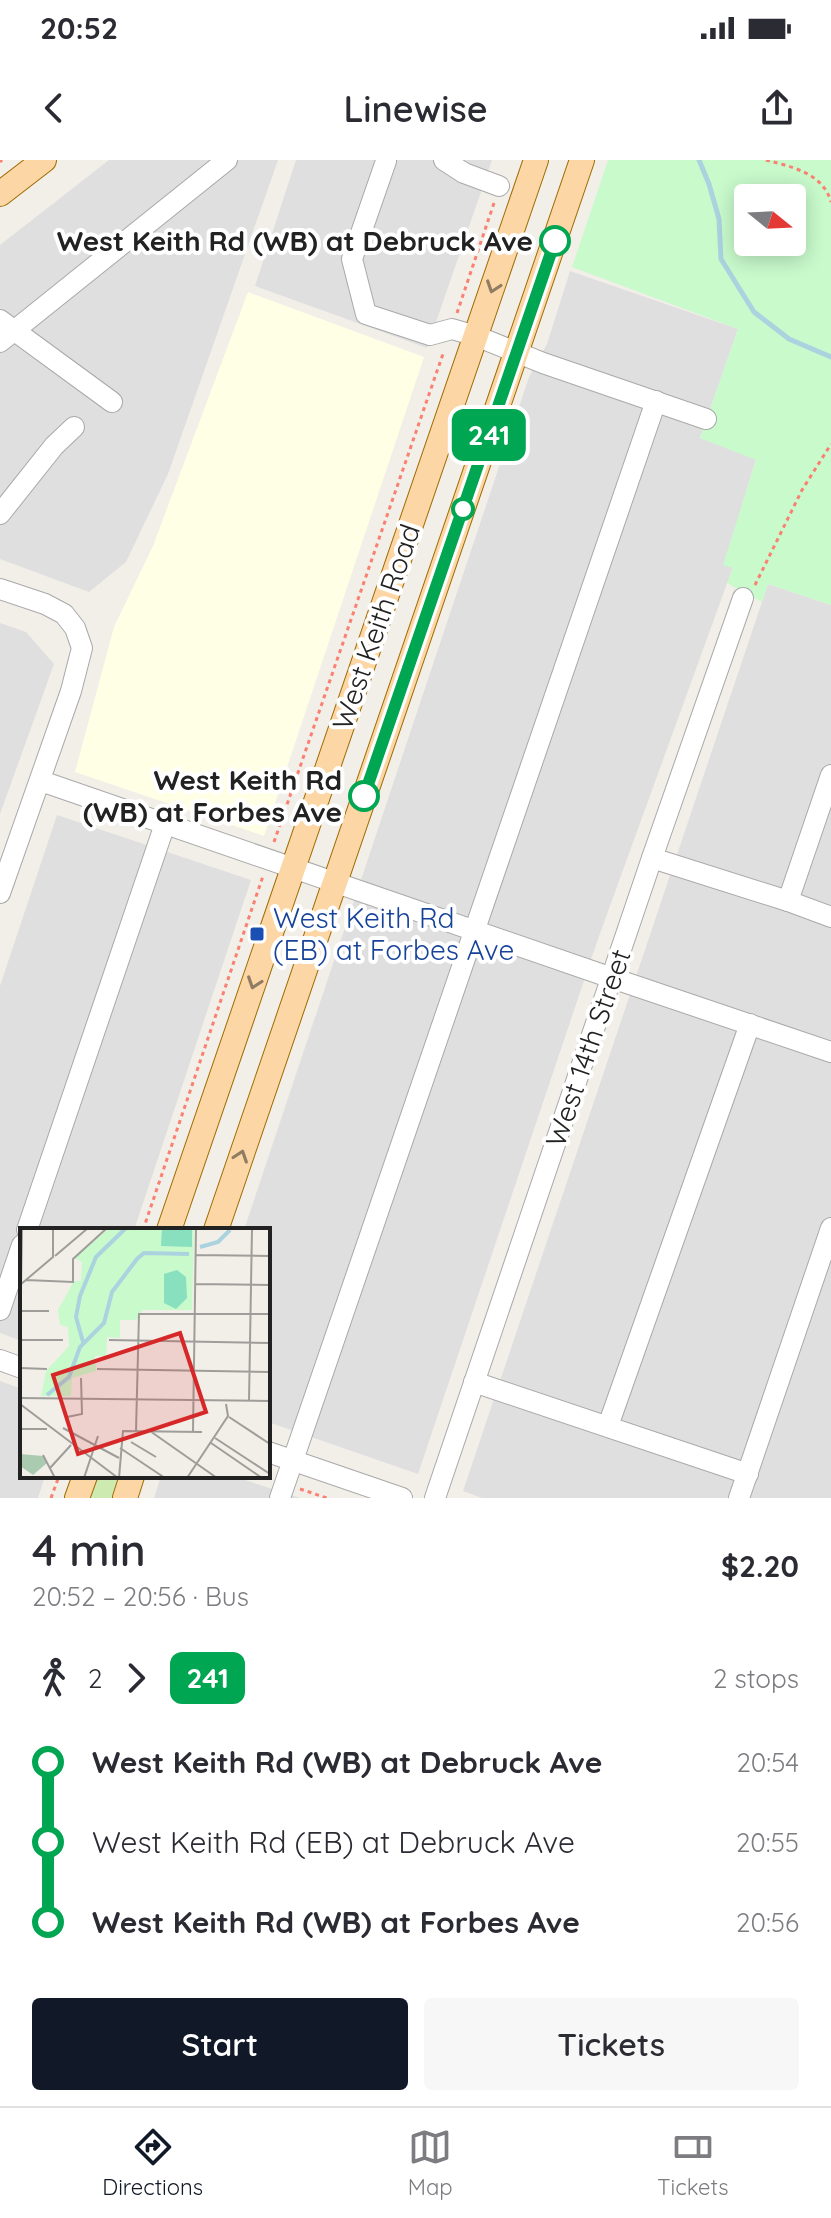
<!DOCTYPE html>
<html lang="en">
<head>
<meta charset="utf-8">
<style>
  :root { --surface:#fff; --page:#f7f7f7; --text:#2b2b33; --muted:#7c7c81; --line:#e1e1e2; --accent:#111827 }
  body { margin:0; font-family:Quicksand,sans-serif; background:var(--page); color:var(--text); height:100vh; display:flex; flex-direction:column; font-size:30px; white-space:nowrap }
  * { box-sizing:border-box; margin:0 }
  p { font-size:26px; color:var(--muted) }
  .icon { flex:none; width:44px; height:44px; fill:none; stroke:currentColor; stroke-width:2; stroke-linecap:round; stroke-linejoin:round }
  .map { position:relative; height:1338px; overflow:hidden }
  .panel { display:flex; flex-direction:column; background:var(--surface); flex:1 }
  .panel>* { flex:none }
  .badge { padding:0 16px; border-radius:12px; font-size:28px; line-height:52px }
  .needle { width:52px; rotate:108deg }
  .buttons { position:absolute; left:734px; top:24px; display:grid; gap:16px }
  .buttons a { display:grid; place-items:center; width:72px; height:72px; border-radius:8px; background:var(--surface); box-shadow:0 4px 20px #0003; font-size:40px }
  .map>.badge { position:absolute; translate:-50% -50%; box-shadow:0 0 0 4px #fff }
  .legs { display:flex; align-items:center; gap:12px; height:88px; padding:0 32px; font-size:26px }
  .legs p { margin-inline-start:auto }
  .headline { display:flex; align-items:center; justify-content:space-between; height:136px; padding:0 32px }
  h1 { font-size:44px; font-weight:600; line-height:60px }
  .button { display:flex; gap:16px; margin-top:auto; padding:16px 32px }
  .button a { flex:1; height:92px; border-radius:8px; background:var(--accent); color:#fff; font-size:32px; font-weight:600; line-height:92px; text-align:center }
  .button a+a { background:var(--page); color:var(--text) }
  ul { padding:0 32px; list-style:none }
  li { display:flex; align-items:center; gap:28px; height:80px; font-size:30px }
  li i { display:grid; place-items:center; width:12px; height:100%; margin:0 10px; background:currentColor }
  li i::after { content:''; width:20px; height:20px; margin:-10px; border:6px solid; border-radius:50%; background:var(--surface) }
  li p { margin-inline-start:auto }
  li:first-child i { background:linear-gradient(#0000 50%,currentColor 0) }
  li:last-child i { background:linear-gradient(currentColor 50%,#0000 0) }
  .status { display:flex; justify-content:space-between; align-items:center; height:56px; padding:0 40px; background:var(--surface); direction:ltr }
  .status svg { height:22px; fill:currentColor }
  header { display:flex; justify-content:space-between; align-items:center; height:104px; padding:0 32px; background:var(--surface); font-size:36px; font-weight:600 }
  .tab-bar { display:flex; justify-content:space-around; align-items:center; height:112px; border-top:2px solid var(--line); background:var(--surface); font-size:22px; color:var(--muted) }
  .tab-bar a { display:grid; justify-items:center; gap:4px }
  .tab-bar .active { color:var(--accent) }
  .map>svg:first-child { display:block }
</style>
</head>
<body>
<div class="status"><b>20:52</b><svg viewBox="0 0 49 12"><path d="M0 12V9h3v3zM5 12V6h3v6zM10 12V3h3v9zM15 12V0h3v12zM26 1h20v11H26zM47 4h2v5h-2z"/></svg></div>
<header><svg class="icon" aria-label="back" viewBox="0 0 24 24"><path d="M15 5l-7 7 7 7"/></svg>Linewise<svg class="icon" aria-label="share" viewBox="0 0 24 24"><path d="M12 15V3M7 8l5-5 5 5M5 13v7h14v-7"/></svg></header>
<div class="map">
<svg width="831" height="1338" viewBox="0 0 831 1338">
  <rect width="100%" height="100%" fill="#f2efe9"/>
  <!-- residential -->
  <g fill="#e0dfdf">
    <polygon points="109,0 278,0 168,314 126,402 89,432 0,399 0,85"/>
    <polygon points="296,0 492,0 427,188 255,126"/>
    <polygon points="570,111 738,169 700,278 756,299 724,405 733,407 598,779 418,1314 268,1262 268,1070 244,1070 529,217 547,184"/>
    <polygon points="768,424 831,445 831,1338 482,1338 463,1331"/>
    <polygon points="0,463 26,472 54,504 0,654"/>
    <polygon points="57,655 251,720 134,1070 22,1070 22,1181 0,1173 0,826"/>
    <polygon points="0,1221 22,1229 22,1316 45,1316 38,1338 0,1338"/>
    <polygon points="161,1316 233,1316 300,1338 154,1338"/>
  </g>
  <!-- education -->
  <polygon fill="#ffffe5" points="248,132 424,197 264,676 75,612 114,467 153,386"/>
  <!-- grass -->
  <polygon fill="#cdebb0" points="94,1316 122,1316 114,1338 87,1338"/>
  <!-- park -->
  <path fill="#c8facc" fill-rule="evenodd" d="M 608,0 L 831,0 L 831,445 L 768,424 L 762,442 L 727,423 L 733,408 L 723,405 L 756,300 L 700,278 L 738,169 L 572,107 ZM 748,38 L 792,38 L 792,82 L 748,82 Z"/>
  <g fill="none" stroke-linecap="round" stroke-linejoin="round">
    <!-- stream -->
    <polyline stroke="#aad3df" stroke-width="5" points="699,0 709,24 719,59 721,99 754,152 789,179 831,197"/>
    <defs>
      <g id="minor">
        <polyline points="444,0 464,13 499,26"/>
        <polyline points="386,1 352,99 366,154 430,175 452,169 476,176 543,203 706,259"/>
        <polyline points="0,160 112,242"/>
        <polyline points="0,182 227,0"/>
        <polyline points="0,354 54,286 74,267"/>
        <polyline points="0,429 45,444 64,454 75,468 82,488 71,531 0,733"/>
        <polyline points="41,621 612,818 831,892"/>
        <polyline points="652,698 788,741 831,757"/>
        <polyline points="788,741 831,615"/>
        <polyline points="27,1070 165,664"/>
        <polyline points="0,1150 22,1085"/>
        <polyline points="0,1200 22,1208"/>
        <polyline points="474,1222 748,1314"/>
        <polyline points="608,1266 750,864"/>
        <polyline points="268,1292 402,1338"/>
        <polyline points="280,1338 656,241"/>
        <polyline points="435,1338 652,698 743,438"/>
        <polyline points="739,1338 831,1068"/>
      </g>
      <g id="major">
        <polyline points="0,34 44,0"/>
        <polyline points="169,1070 536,0"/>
        <polyline points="216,1070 582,0"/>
        <polyline points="77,1338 85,1316"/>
        <polyline points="125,1338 132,1316"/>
      </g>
    </defs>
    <!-- minor casing -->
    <use href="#minor" stroke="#a9a9a9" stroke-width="22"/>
    <!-- major casing -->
    <use href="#major" stroke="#a06b00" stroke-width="26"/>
    <!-- path -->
    <g stroke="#fa8072" stroke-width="3" stroke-dasharray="4 4" stroke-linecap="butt">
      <path d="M 766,0 C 792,7 823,13 831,42"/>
      <polyline points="0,2 2,0"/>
      <polyline points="457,153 494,43"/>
      <polyline points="755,425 802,330 831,284"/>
      <polyline points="274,682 444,191"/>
      <polyline points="143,1070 263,716"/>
      <polyline points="300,1329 327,1338"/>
      <polyline points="51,1338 59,1316"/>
    </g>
    <!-- minor -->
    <use href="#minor" stroke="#fff" stroke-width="20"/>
    <!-- major -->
    <use href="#major" stroke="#fcd6a4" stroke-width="24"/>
  </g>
  <!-- one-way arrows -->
  <defs><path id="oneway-chevron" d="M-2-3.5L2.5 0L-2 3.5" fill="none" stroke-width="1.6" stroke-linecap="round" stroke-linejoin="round" transform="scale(2)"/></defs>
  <g stroke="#8f7c63">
    <use href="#oneway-chevron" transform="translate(493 127) rotate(109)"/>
    <use href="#oneway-chevron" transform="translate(254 823) rotate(109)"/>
    <use href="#oneway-chevron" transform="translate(241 996) rotate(-71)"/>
  </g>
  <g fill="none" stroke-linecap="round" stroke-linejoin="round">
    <defs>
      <polyline id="line-1" points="364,636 555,81"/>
    </defs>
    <!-- line-1 casing -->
    <use href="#line-1" stroke="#fff" stroke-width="18"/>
    <!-- line-1 -->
    <use href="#line-1" stroke="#00a651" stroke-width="12"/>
  </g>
  <!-- markers -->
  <g fill="#fff" stroke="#00a651" stroke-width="4">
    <circle cx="555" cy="81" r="14"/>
    <circle cx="463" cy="349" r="10"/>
    <circle cx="364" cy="636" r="14"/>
  </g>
  <rect fill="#1a4fb4" stroke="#fff" stroke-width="3" x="249" y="766" width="16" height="16" rx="4"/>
  <g text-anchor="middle" stroke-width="8" stroke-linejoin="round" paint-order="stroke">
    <!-- stop labels -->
    <g font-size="28" font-weight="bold" fill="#222" stroke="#fff" text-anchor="end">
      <text x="533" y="91">West Keith Rd (WB) at Debruck Ave</text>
      <text x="342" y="630">West Keith Rd<tspan x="342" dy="32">(WB) at Forbes Ave</tspan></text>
    </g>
    <!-- street labels -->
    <g font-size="28" fill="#222" stroke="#fff">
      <text transform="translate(376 467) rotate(-71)" y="10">West Keith Road</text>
      <text transform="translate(588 888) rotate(-71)" y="10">West 14th Street</text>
    </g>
    <!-- transit labels -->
    <g font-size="28" fill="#164399" stroke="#fff" text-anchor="start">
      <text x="273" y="768">West Keith Rd<tspan x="273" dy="32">(EB) at Forbes Ave</tspan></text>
    </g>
  </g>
  <!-- overview -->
  <g transform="translate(20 1068)">
    <rect width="250" height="250" fill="#f2efe9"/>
    <path d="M 0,226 L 23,228 L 27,235 L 13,247 L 0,238 Z" fill="#aacbaf"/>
    <path d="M 89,0 L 174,0 L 172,82 L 123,82 L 116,92 L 100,92 L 100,110 L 87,109 L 86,128 L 75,128 L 76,143 L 52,150 L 51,168 L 21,168 L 26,143 L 49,118 L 48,99 L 40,97 L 38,82 L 54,53 L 61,53 L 62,34 L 55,30 Z" fill="#c8facc"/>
    <path d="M 142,0 L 172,0 L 172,19 L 141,18 ZM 157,42 L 166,49 L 167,70 L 156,81 L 144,75 L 144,46 Z" fill="#88e0be"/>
    <path fill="none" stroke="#aad3df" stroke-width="4" d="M 180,19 L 198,14 L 210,2M 63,114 L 56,89 L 60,68 L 76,29 L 106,0M 27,167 L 49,149 L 60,119 L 84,95 L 92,64 L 117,31 L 124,25 L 169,26"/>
    <path fill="none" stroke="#9f9d99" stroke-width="2" d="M 176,27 L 250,28M 35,28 L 68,0M 6,52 L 53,54 L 53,31 L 87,0M 175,56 L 250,57M 0,57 L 33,29 L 33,0M 1,83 L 29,83M 1,112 L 43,112M 89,112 L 250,115M 0,114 L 2,2M 0,140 L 27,141M 77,141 L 250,144M 0,170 L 250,173M 229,173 L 232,0M 0,176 L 98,250M 47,189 L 62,186 L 61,150M 209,189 L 250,216M 43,200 L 99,230M 0,201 L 27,201M 116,203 L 119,86 L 250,86M 130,203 L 197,250M 173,204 L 176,0M 195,210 L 250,246M 111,214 L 136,229M 191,215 L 242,250M 100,220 L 145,250M 23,227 L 35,250M 30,240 L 51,217M 64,250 L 78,208M 99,250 L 103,203 L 182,204M 167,250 L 208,188 L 206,176"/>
    <path fill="#d62828" fill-opacity="0.15" stroke="#d62828" stroke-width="4" d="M 160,105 L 186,184 L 58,226 L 33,147 Z"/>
    <rect width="250" height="250" fill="none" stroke="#222" stroke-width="4"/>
  </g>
</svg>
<div class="buttons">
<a><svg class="needle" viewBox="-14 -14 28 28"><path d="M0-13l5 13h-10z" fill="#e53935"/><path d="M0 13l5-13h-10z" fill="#7c7c81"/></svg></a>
</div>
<b class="badge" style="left:489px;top:275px;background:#00a651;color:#fff">241</b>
</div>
<section class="panel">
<div class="headline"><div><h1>4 min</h1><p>20:52 – 20:56 · Bus</p></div><b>$2.20</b></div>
<div class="legs"><svg class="icon" aria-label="walk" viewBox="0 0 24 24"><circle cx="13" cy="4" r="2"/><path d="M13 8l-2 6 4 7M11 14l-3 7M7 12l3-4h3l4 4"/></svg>2<svg class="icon" aria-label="forward" viewBox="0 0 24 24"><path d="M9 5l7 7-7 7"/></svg><b class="badge" style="background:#00a651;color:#fff">241</b><p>2 stops</p></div>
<ul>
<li><i style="color:#00a651"></i><b>West Keith Rd (WB) at Debruck Ave</b><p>20:54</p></li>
<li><i style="color:#00a651"></i><span>West Keith Rd (EB) at Debruck Ave</span><p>20:55</p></li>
<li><i style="color:#00a651"></i><b>West Keith Rd (WB) at Forbes Ave</b><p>20:56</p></li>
</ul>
<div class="button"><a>Start</a><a>Tickets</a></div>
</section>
<nav class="tab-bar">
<a class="active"><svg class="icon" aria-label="directions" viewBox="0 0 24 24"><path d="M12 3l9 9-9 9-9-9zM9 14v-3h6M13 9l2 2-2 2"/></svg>Directions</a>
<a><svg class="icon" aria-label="map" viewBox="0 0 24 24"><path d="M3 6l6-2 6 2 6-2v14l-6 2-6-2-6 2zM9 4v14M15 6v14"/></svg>Map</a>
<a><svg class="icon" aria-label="tickets" viewBox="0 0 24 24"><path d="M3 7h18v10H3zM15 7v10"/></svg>Tickets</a>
</nav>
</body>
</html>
